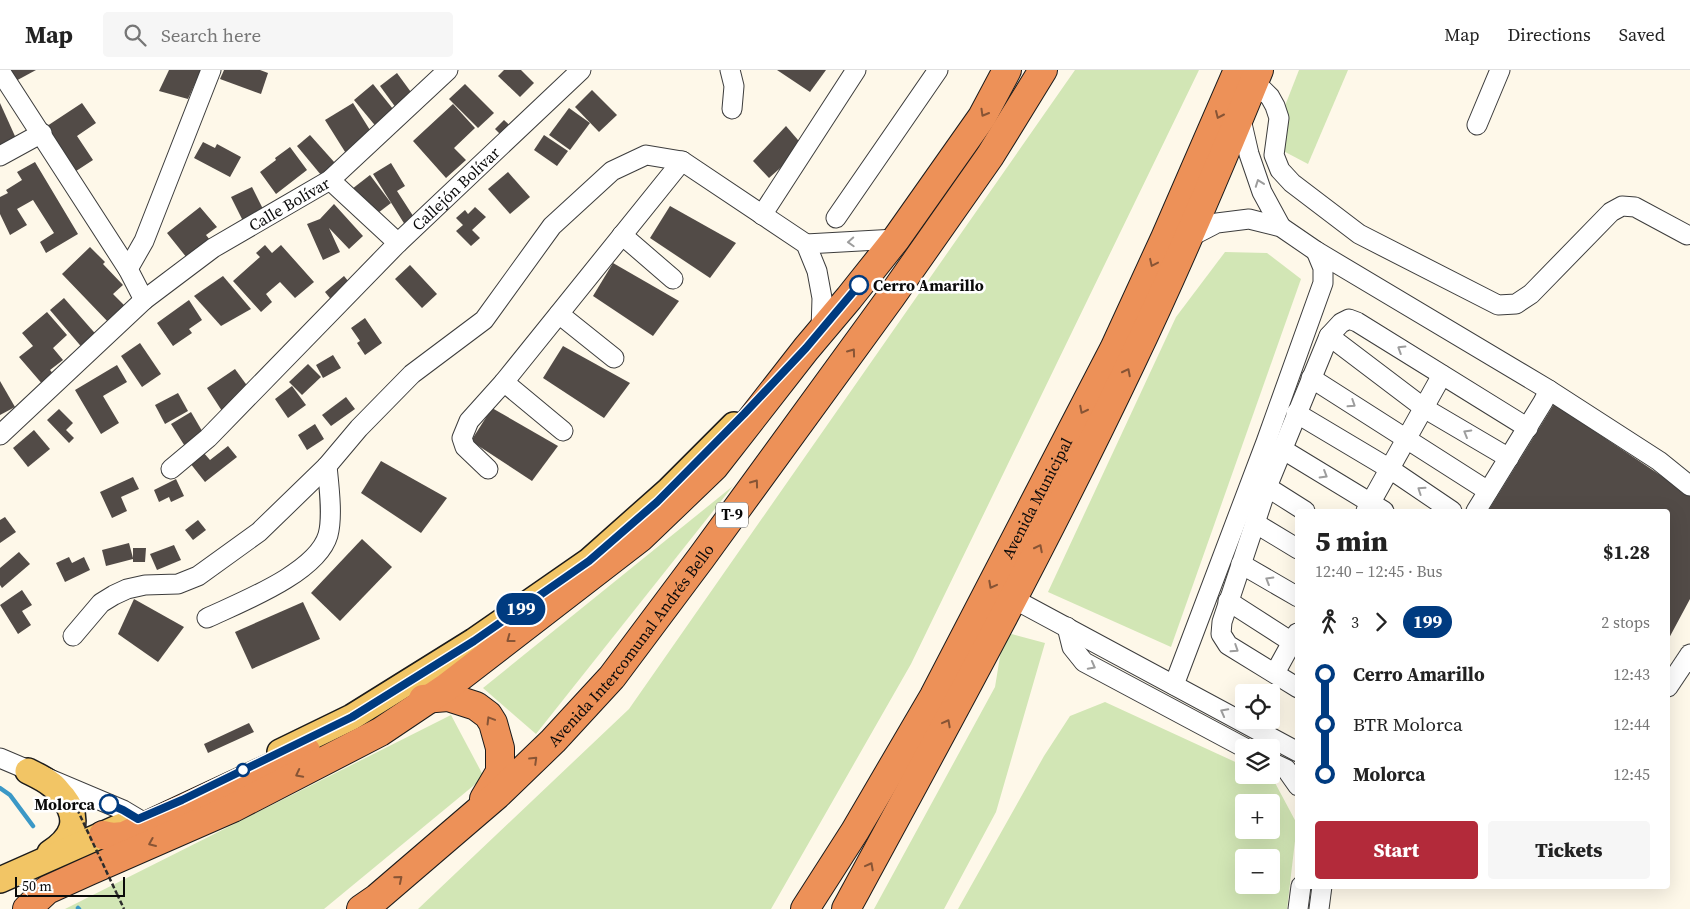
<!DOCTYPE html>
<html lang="en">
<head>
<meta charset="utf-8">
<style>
  :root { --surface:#fff; --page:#f6f6f6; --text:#222; --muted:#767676; --line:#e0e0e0; --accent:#b32a3a }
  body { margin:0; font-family:"Source Serif 4",serif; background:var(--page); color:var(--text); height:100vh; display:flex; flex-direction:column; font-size:19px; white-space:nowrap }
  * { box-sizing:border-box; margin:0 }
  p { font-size:16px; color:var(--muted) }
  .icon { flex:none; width:28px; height:28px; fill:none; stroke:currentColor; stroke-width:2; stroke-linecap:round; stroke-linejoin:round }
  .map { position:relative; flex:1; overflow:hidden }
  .drawer { position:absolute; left:1295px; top:439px; width:375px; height:380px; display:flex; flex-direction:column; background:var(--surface); border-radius:5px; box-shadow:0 5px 20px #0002 }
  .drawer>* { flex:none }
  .badge { padding:0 10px; border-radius:16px; font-size:18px; line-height:32px }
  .buttons { position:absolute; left:1235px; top:614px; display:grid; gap:10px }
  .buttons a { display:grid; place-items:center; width:45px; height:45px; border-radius:5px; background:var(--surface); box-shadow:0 5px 20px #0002; font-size:25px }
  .scale { position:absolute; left:15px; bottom:12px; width:110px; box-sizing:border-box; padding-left:5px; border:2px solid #0a0a0a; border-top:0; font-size:14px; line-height:18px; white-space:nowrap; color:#0a0a0a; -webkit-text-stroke:4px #fff; paint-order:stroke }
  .map>.badge { position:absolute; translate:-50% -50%; box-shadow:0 0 0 2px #fff }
  .legs { display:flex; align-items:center; gap:8px; height:55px; padding:0 20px; font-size:16px }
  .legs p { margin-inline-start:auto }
  .overview { display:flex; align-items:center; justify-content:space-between; height:85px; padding:0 20px }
  h1 { font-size:28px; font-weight:800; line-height:38px }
  .primary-button { display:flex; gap:10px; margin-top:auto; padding:10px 20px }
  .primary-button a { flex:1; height:58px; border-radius:5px; background:var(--accent); color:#fff; font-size:20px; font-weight:800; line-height:58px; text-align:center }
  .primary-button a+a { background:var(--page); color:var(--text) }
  ul { padding:0 20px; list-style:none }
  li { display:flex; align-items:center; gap:18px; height:50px; font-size:19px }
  li i { display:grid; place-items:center; width:8px; height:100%; margin:0 6px; background:currentColor }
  li i::after { content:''; width:12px; height:12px; margin:-6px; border:4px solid; border-radius:50%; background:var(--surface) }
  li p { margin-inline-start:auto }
  li:first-child i { background:linear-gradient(#0000 50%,currentColor 0) }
  li:last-child i { background:linear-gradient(currentColor 50%,#0000 0) }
  header { display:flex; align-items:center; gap:30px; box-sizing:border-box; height:70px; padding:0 25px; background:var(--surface); border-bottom:1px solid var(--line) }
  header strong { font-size:24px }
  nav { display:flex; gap:28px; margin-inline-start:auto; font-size:18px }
  .search { width:350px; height:45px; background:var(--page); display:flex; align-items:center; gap:12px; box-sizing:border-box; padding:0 18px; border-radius:5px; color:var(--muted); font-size:19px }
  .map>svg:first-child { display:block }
</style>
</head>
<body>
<header>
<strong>Map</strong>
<div class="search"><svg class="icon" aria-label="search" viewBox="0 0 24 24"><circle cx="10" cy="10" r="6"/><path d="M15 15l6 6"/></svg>Search here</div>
<nav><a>Map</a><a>Directions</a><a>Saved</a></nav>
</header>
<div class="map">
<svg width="1690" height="839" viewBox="0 0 1690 839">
  <rect width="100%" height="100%" fill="#fef8e9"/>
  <!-- green -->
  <g fill="#d2e6b5" fill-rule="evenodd">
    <polygon points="1075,0 1199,0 911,594 771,839 418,839 629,639"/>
    <polygon points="1299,0 1348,0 1308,94 1270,74"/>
    <polygon points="1225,182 1267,183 1301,209 1171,577 1048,522 1176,247"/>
    <polygon points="733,416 536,664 483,618"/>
    <polygon points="1004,562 1045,573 996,742 944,839 874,839 995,617"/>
    <path d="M 1105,632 L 1244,696 L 1244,705 L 1264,705 L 1273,709 L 1297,754 L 1287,839 L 958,839 L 1044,686 L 1070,646 ZM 1271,732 L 1271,760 L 1244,760 L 1244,732 ZM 1244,788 L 1271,788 L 1271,815 L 1244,815 Z"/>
    <polygon points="451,645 484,707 324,839 65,839"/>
  </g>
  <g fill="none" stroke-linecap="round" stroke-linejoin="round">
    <!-- stream -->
    <g stroke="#3b98c6" stroke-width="4.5">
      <polyline points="0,718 10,725 33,756"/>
      <polyline points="78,838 79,839"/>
    </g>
  </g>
  <!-- building -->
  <g fill="#524b47">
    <polygon points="5,0 36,0 12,13"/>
    <polygon points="169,0 201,0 188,29 159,21"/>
    <polygon points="224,0 260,0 268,3 261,24 220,9"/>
    <polygon points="504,0 521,0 534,13 520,27 498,6"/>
    <polygon points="777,0 826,0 810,22"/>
    <polygon points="397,3 416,29 399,42 380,16"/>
    <polygon points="373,14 397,44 378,59 354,30"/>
    <polygon points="465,14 494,43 478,58 449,29"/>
    <polygon points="592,20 617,45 599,62 575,37"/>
    <polygon points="0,33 19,75 0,84"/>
    <polygon points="82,33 96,53 77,66 93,90 70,105 41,60"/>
    <polygon points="353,33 375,68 347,85 325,50"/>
    <polygon points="453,34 475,58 454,78 466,90 446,108 413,71"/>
    <polygon points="569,38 590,53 570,80 549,65"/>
    <polygon points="504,50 515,60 505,69 495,59"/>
    <polygon points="786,56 804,77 769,108 753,91"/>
    <polygon points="310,65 335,93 321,105 297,76"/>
    <polygon points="544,65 568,81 557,96 534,80"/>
    <polygon points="203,72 215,78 217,74 241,87 230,107 194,88"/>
    <polygon points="290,77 307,100 276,124 260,102 276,90 275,88"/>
    <polygon points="35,92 78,164 46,183 40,172 54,163 33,130 17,139 27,155 10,165 0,144 0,127 8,123 6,120 22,110 17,102"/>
    <polygon points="391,93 405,116 397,121 417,152 407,158 373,104"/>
    <polygon points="508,102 530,127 510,144 488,119"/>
    <polygon points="370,105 391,133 374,146 352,119"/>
    <polygon points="252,117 264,141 243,151 231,127"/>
    <polygon points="334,134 363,166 349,179 329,158 340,182 323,190 307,154 320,149"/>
    <polygon points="670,136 736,173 710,208 650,168"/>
    <polygon points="200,137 217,157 206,165 214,175 191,193 167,163"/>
    <polygon points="475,137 486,147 472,160 480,168 471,176 456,161 463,155 456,148 465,140 468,144"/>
    <polygon points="265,175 272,183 281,175 314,212 295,228 280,212 266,224 272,232 261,242 233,211 260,187 256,183"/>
    <polygon points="90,177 105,192 103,194 123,215 113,224 128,239 111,255 62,204"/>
    <polygon points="613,193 679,231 653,266 593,226"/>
    <polygon points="410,195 437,224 422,238 395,209"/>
    <polygon points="223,206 251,239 221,256 194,226"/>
    <polygon points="344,206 353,217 334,233 325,222"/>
    <polygon points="64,228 100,269 85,281 50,240"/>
    <polygon points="189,230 202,250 189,259 192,263 173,276 157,253"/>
    <polygon points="47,242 67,265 53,278 63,290 50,300 55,306 44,316 19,287 33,276 22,263"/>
    <polygon points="365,248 382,273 365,285 357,273 360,271 351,258"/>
    <polygon points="140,273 161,304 142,317 121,286"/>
    <polygon points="563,276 630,313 604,348 543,308"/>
    <polygon points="333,285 341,298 323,308 316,295"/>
    <polygon points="308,294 321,307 302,325 289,312"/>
    <polygon points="117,295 127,312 103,326 119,353 101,364 75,320"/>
    <polygon points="235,299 251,321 222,341 207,318"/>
    <polygon points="0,311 15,337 0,345"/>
    <polygon points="292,316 306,335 288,348 275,329"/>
    <polygon points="178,323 188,341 165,354 155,335"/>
    <polygon points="346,327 355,339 331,356 322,345"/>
    <polygon points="1554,334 1690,425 1690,529 1668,570 1668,441 1488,441"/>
    <polygon points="492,338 558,376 532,411 471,371"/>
    <polygon points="59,339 73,353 66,360 74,368 69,373 47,350"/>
    <polygon points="191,342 205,366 186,378 171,354"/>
    <polygon points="315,354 324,369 307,380 298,365"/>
    <polygon points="34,360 50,379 28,397 13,378"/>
    <polygon points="228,376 237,387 205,412 190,393 203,382 210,390"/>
    <polygon points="381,391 447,428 421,463 361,423"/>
    <polygon points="133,407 139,419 121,427 127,441 112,448 100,422"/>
    <polygon points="176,409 184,426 171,432 169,427 159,432 154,420"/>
    <polygon points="5,447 16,462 0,473 0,450"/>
    <polygon points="198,450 206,460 193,470 185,460"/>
    <polygon points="362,469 392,497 340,551 311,523"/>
    <polygon points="129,473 133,488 133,478 146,478 145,492 133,492 133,489 106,496 102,480"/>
    <polygon points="174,475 181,490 157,500 150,484"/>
    <polygon points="19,482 30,494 2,518 0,515 0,498"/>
    <polygon points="69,487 72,493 84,487 90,500 65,512 56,493"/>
    <polygon points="22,520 32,535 22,541 31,555 18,564 0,535"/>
    <polygon points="134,529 184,557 158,592 118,564"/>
    <polygon points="303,532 320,569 252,599 235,562"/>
    <polygon points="249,653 254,662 208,683 204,674"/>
  </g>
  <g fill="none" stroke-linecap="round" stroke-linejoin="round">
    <defs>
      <g id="minor">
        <polyline points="730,0 734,16 732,39"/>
        <path id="s1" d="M 0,1 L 128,199 L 144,230 L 213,178 L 330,110 L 448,0"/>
        <polyline points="1254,11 1270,27 1275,36 1279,48 1274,85 1280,100 1292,113 1359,164 1498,235 1516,234 1531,224 1611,142 1622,136 1635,137 1687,165"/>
        <polyline points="1240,45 1249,84 1262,122 1281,157"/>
        <polyline points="1477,55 1500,0"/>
        <polyline points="0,86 42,63"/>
        <path id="s2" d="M 330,110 L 398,173 L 581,0"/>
        <polyline points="762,145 856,0"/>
        <polyline points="836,148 938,0"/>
        <polyline points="622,165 673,209"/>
        <polyline points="1188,168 1217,153 1249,149 1281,157 1316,181 1549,320 1543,332 1476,441"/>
        <polyline points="806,174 896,169"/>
        <polyline points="128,199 144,171 211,0"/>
        <polyline points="559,244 614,288"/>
        <polyline points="1329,266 1424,338 1509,388"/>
        <polyline points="1311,308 1488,421"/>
        <polyline points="504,312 563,361"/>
        <polyline points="1549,320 1659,391 1690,416"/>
        <polyline points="1296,343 1390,399 1452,441"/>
        <polyline points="0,365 144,230"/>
        <polyline points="1282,379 1384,441"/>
        <polyline points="171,399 208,368 398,173"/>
        <polyline points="488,399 465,377 462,368 469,351 504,312 682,91"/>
        <polyline points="1267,417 1305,441"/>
        <polyline points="1366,441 1442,305"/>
        <polyline points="1255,453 1298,479"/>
        <polyline points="1241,494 1298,527"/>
        <polyline points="1012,528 1298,682"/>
        <polyline points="1228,531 1298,576"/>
        <path d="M 207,548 C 241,532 317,503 328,465 C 333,447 329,416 327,396"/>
        <polyline points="1067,557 1072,577 1084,592 1245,678"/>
        <polyline points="73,566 101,533 114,525 127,519 145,515 178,514 198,506 259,462 327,396 359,358 412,304 484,250 552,156 612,101 646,85 682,91 806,174 817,201 822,228 821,261"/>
        <polyline points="1275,603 1297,563"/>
        <polyline points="1174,615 1266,372 1323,213 1323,198 1316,181"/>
        <polyline points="1668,617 1690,584"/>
        <polyline points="1298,618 1228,575 1221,564 1222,552 1267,417 1329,266 1341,253 1349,249 1357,252 1528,358"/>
        <polyline points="0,688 123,740 138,749"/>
        <polyline points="1271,692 1286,699 1298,716"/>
        <polyline points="1298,839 1301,816"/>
        <polyline points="1319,839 1322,816"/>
      </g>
      <g id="major">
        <polyline points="280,682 352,647 474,571 589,491 669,420 734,355"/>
        <path d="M 28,701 C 36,705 45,709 52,715 C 56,718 59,723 63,727 C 81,750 73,768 50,783"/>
        <polyline points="0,810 122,756"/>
      </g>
      <g id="highway">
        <polyline points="423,629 448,627 476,636 488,645 493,653 500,678 500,702 484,729"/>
        <polyline points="103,765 112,767 124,766 306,681"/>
        <polyline points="27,839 47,820 89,801 233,738 380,662 447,617 640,468 714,397 806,279 849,228 896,169 982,47 1007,0"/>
        <path id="s3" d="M 361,839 L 377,828 L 497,725 L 553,671 L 612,607 L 701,488 L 891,227 L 990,86 L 1043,0"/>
        <path id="s4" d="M 805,839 L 855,761 L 934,626 L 1114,279 L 1165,168 L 1238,0"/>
        <path d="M 846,839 C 944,659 1043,478 1131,293 C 1177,197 1219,98 1259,0"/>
      </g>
    </defs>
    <!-- minor casing -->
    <use href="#minor" stroke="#3d3d3d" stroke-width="21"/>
    <!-- major casing -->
    <use href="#major" stroke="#1b1b1b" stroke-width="28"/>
    <!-- highway casing -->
    <use href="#highway" stroke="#1b1b1b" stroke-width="30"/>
    <!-- path -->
    <polyline stroke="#2c2c2c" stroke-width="2.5" stroke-dasharray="5 2.5" stroke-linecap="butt" points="117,824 124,839"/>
    <!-- minor -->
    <use href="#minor" stroke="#fff" stroke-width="19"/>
    <!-- major -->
    <use href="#major" stroke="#f2c565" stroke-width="25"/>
    <!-- highway -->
    <use href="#highway" stroke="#ed9158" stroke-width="28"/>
    <!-- path-bridge -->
    <polyline stroke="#2c2c2c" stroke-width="2.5" stroke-dasharray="5 2.5" stroke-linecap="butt" points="77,739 117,824"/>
  </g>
  <!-- one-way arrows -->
  <defs><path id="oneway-chevron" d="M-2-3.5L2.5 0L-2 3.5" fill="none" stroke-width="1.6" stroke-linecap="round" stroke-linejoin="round" transform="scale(1.25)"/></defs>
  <g stroke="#875435">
    <use href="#oneway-chevron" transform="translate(984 43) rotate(120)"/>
    <use href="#oneway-chevron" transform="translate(1219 45) rotate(114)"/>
    <use href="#oneway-chevron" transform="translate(1153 193) rotate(115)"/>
    <use href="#oneway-chevron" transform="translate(852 282) rotate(-54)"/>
    <use href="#oneway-chevron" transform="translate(1127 302) rotate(-63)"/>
    <use href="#oneway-chevron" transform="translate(1083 340) rotate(117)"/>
    <use href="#oneway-chevron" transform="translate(755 413) rotate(-54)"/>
    <use href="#oneway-chevron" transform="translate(1039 478) rotate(-63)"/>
    <use href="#oneway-chevron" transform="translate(992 515) rotate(118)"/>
    <use href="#oneway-chevron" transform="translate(510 569) rotate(143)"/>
    <use href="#oneway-chevron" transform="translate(490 650) rotate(-121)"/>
    <use href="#oneway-chevron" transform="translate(947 653) rotate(-62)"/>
    <use href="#oneway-chevron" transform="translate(534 690) rotate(-44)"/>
    <use href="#oneway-chevron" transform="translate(299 704) rotate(153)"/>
    <use href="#oneway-chevron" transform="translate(152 773) rotate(157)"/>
    <use href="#oneway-chevron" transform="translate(870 796) rotate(-62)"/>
    <use href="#oneway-chevron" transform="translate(399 809) rotate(-40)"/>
  </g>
  <g stroke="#9d9d9d">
    <use href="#oneway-chevron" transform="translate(1259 113) rotate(-110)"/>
    <use href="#oneway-chevron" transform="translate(851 172) rotate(177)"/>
    <use href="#oneway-chevron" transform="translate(1401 279) rotate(-148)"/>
    <use href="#oneway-chevron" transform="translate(1352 334) rotate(33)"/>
    <use href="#oneway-chevron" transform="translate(1467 363) rotate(-150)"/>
    <use href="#oneway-chevron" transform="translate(1324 405) rotate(31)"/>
    <use href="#oneway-chevron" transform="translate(1421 420) rotate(-146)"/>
    <use href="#oneway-chevron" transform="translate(1269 510) rotate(-149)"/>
    <use href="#oneway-chevron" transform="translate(1235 579) rotate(33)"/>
    <use href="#oneway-chevron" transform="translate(1092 596) rotate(28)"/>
    <use href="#oneway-chevron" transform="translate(1224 642) rotate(-152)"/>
  </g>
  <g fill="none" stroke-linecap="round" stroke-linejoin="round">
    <defs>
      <polyline id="line-1" points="109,734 123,740 138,749 182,730 352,647 474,571 589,491 657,432 744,344 806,278 859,215"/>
    </defs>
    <!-- line-1 casing -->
    <use href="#line-1" stroke="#fff" stroke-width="11"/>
    <!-- line-1 -->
    <use href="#line-1" stroke="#003b80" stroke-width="8"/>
  </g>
  <!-- markers -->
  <g fill="#fff" stroke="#003b80" stroke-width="2.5">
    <circle cx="859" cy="215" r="9"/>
    <circle cx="243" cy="700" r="6"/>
    <circle cx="109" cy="734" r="9"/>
  </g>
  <g text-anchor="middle" stroke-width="5" stroke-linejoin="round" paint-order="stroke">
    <!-- shield labels -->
    <rect fill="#fff" stroke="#545454" stroke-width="1" x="716" y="432.5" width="32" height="25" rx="4"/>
    <g font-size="15" font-weight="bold" fill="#0a0a0a">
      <text x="732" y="450">T-9</text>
    </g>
    <!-- street labels -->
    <g font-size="16" fill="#0a0a0a" stroke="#fff">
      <text dy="6" stroke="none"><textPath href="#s2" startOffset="172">Callejón Bolívar</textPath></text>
      <text dy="6" stroke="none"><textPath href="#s1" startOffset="445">Calle Bolívar</textPath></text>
      <text dy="6" stroke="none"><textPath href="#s4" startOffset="472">Avenida Municipal</textPath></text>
      <text dy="6" stroke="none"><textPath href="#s3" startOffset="379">Avenida Intercomunal Andrés Bello</textPath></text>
    </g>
    <!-- stop labels -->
    <g font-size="16" font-weight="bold" fill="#0a0a0a" stroke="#fff" text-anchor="start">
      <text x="873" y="221">Cerro Amarillo</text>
      <text x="95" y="740" text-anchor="end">Molorca</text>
    </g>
  </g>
</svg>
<div class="buttons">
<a><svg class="icon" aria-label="locate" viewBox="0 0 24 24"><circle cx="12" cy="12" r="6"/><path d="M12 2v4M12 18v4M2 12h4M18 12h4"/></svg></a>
<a><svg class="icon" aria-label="layers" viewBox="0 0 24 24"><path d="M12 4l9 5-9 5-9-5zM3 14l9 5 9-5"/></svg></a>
<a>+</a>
<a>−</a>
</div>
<div class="scale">50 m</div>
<b class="badge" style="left:521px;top:539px;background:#003b80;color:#fff">199</b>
<section class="drawer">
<div class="overview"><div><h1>5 min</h1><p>12:40 – 12:45 · Bus</p></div><b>$1.28</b></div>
<div class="legs"><svg class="icon" aria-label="walk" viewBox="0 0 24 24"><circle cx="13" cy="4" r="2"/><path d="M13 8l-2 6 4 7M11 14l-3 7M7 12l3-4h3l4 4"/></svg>3<svg class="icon" aria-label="forward" viewBox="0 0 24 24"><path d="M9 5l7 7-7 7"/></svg><b class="badge" style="background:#003b80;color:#fff">199</b><p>2 stops</p></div>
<ul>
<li><i style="color:#003b80"></i><b>Cerro Amarillo</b><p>12:43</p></li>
<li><i style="color:#003b80"></i><span>BTR Molorca</span><p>12:44</p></li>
<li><i style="color:#003b80"></i><b>Molorca</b><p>12:45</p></li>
</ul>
<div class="primary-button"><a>Start</a><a>Tickets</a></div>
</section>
</div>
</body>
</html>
